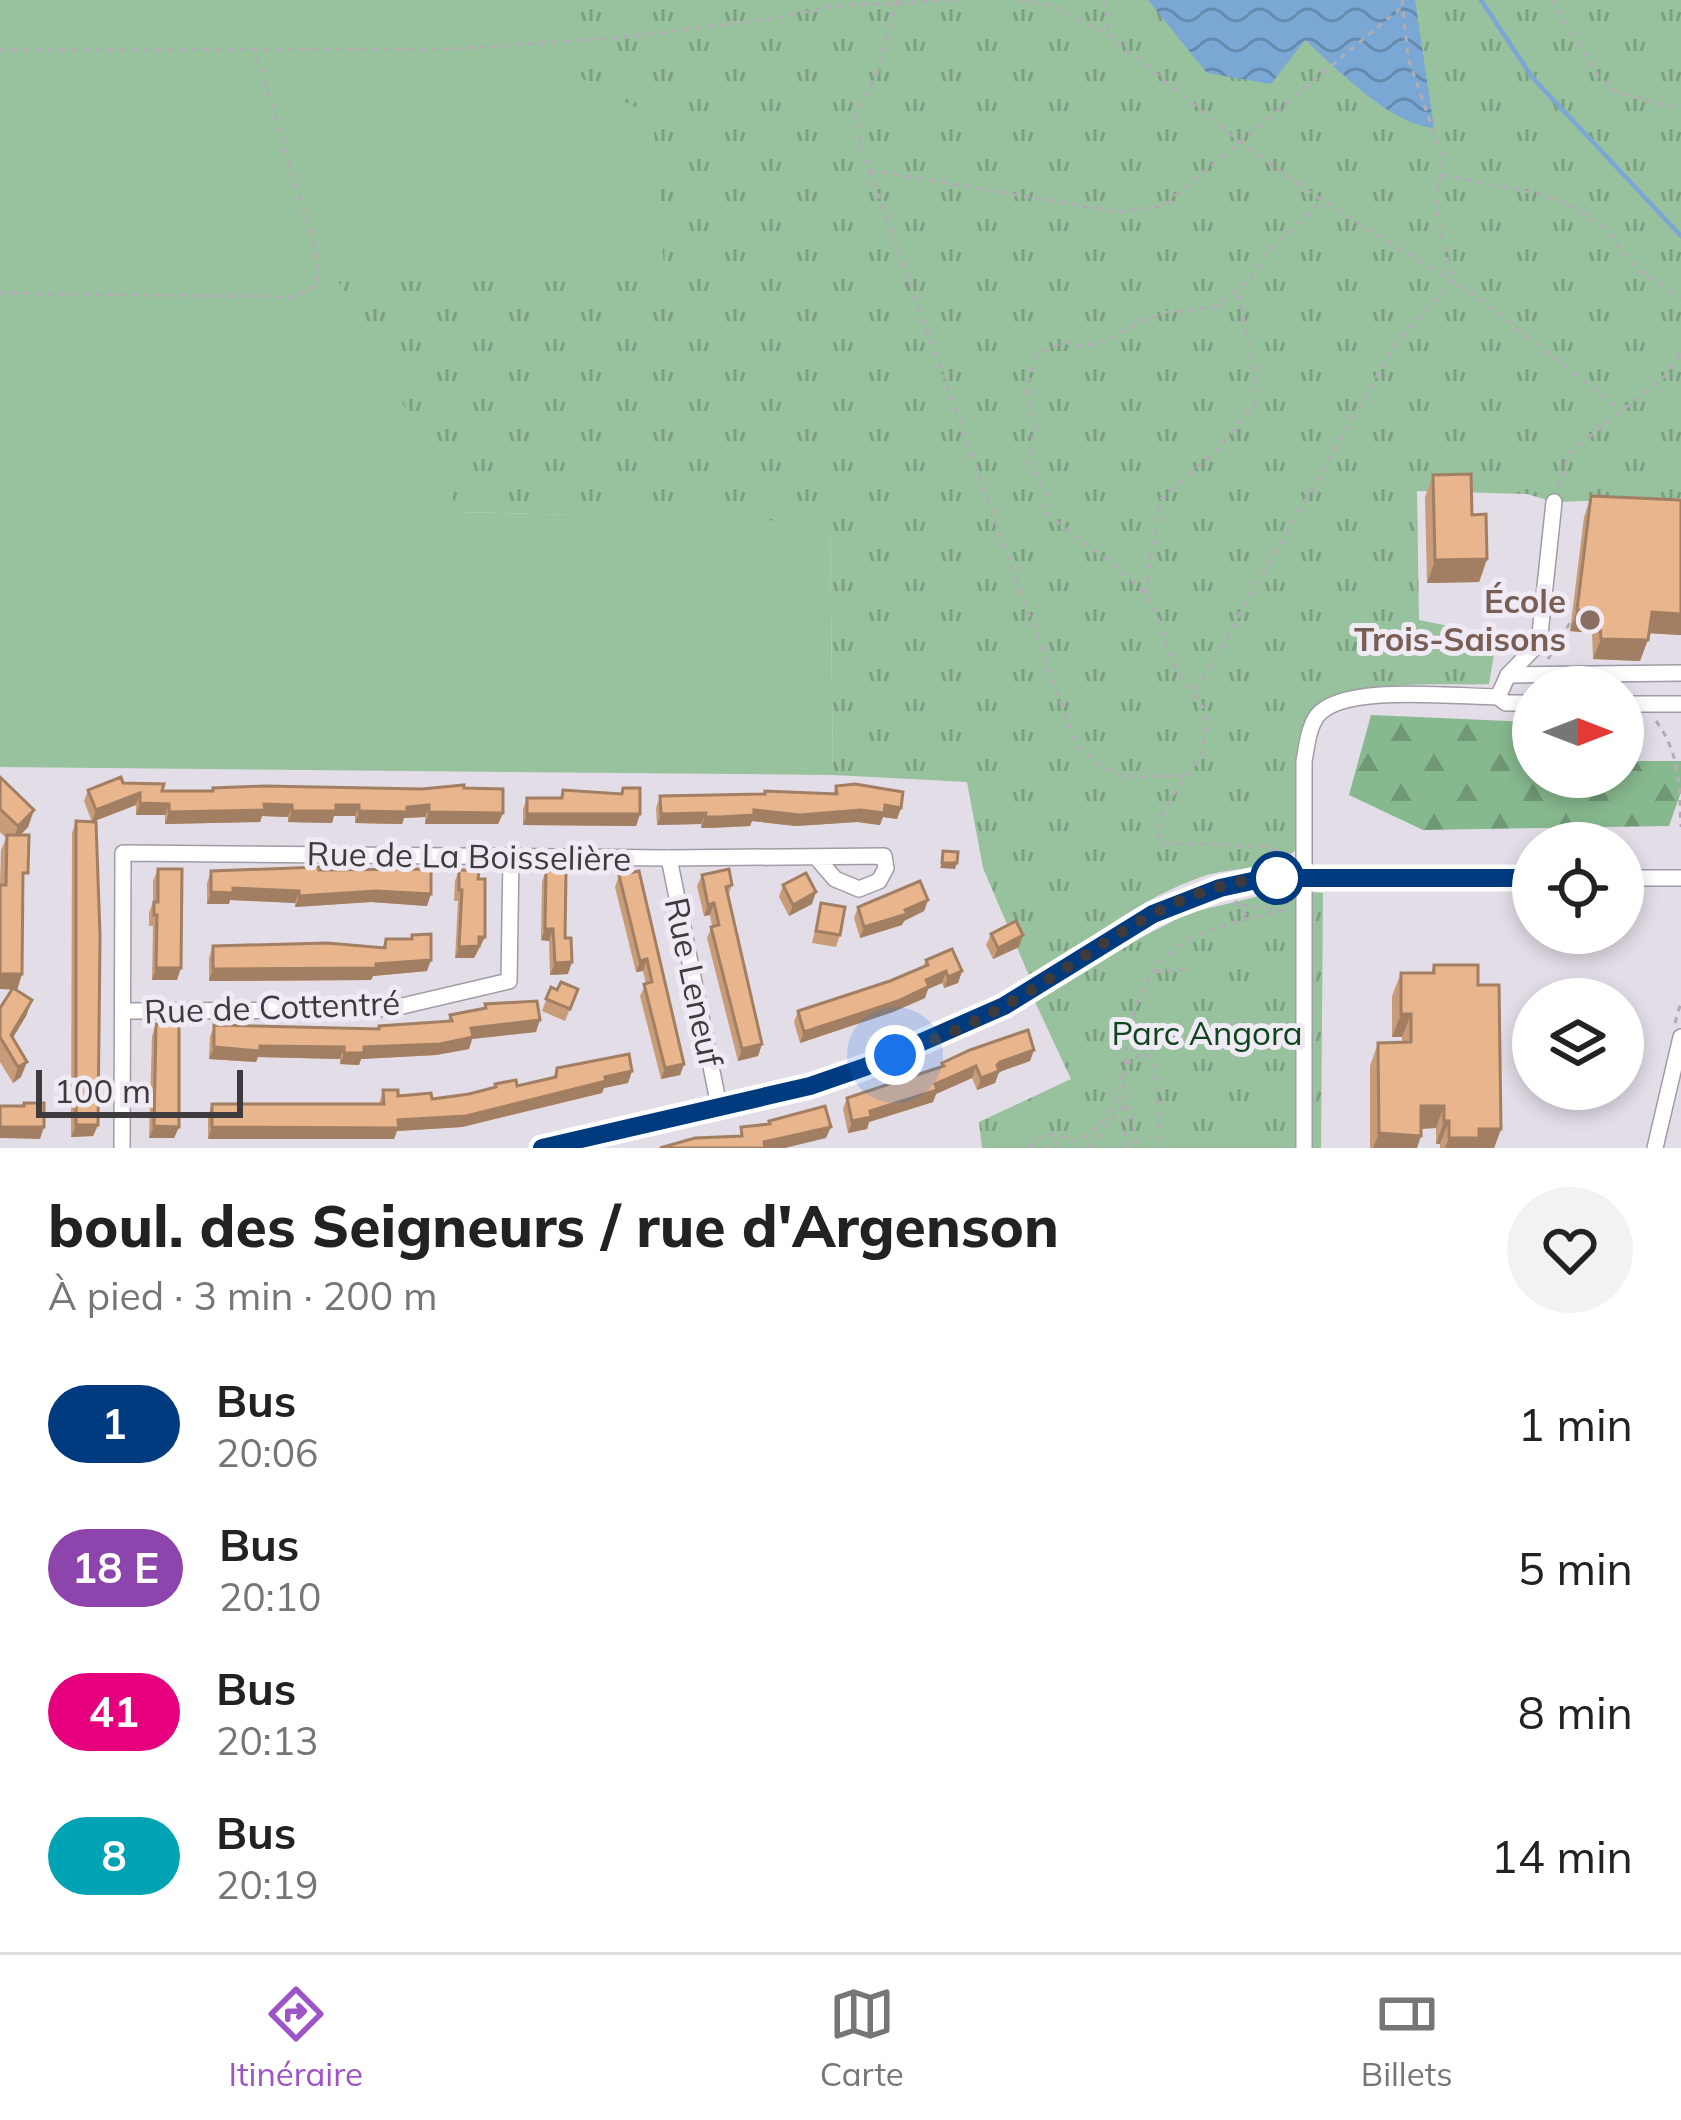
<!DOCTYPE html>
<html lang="fr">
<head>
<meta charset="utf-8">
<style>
  :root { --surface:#fff; --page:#f2f2f2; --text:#222; --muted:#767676; --line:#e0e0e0; --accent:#9d54c7 }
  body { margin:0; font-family:Mulish,sans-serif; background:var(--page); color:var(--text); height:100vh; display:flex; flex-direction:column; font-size:45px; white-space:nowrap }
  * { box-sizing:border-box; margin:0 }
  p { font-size:39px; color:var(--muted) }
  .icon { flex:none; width:66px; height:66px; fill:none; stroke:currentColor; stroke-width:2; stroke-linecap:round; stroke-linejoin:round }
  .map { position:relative; height:1148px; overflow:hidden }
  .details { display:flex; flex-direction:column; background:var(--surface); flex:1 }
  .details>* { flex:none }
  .badge { padding:0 24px; border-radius:39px; font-size:42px; line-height:78px }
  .needle { width:78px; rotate:90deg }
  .controls { position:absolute; left:1512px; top:666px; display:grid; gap:24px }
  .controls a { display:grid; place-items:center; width:132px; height:132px; border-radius:50%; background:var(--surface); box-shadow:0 6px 18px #0003; font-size:60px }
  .scale { position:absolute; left:36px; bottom:30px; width:207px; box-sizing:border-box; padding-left:12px; border:6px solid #3d3b3e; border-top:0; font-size:33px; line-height:42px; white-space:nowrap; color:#3d3b3e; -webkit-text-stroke:9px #f0eaf4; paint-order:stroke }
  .you { position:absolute; width:60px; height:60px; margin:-30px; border:9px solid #fff; border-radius:50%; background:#1a73e8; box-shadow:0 0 0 18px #1a73e833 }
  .map>.badge { position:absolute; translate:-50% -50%; box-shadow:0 0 0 6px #fff }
  .round { display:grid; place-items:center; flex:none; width:126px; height:126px; border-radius:63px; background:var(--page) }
  .overview { display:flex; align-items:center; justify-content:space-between; height:204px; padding:0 48px }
  h1 { font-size:57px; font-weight:800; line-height:90px }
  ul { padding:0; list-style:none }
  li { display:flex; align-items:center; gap:36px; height:144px; padding:0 48px }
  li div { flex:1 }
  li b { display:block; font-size:45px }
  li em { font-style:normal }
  li .badge { min-width:132px; font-weight:700; text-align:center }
  .tab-bar { display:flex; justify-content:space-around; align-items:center; height:168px; border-top:3px solid var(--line); background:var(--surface); font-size:33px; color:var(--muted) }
  .tab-bar a { display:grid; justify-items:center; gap:6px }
  .tab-bar .selected { color:var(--accent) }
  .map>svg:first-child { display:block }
</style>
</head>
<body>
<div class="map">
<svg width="1681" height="1148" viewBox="0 0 1681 1148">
  <defs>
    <pattern id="forest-firs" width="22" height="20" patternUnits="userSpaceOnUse" patternTransform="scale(3)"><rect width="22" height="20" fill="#87b98e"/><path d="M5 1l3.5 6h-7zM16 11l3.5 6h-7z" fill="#709875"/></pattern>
    <pattern id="park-tufts" width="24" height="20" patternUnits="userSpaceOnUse" patternTransform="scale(3)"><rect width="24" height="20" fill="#97c29d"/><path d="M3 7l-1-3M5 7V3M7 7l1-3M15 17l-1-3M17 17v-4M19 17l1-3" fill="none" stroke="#7c9f81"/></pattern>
    <pattern id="water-waves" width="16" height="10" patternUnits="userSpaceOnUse" patternTransform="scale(3)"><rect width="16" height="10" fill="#7aa7d3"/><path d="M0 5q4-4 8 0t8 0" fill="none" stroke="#6589ad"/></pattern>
  </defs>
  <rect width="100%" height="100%" fill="#e3dde7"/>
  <!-- green -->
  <polygon fill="#97c29d" points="0,0 578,0 662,108 682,295 460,512 830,521 833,775 0,767"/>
  <!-- forest -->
  <polygon fill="url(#forest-firs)" points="1371,715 1533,722 1533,777 1623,777 1623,761 1681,761 1681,792 1669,826 1423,830 1349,795"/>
  <!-- park -->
  <g fill="url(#park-tufts)">
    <path d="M 570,0 L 1681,0 L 1681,498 L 1554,502 L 1527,494 L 1417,491 L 1419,620 L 1497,636 L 1489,684 C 1432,687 1311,671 1298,744 C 1292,778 1296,814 1298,848 C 1276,871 1231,866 1201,877 C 1140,898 1084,944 1030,978 L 983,868 L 967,782 L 833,775 L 830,522 L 460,512 L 338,281 L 665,281 L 653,117 L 574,74 Z"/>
    <polygon points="1284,890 1323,893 1321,1148 982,1148 979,1122 1071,1079 1035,1002 1140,938 1189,913"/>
  </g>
  <!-- water -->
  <path fill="url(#water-waves)" d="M 1148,0 L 1415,0 L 1434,128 C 1390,124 1337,69 1305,40 L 1271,84 L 1207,73 Z"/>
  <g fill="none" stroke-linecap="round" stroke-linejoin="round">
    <!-- stream -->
    <polyline stroke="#7aa7d3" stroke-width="4.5" points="1481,0 1532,77 1681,236"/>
    <defs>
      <g id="minor">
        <polyline points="1508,675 1681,673"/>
        <polyline points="1498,697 1506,703 1533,703"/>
        <polyline points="1623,704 1681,704"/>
        <polyline points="669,858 719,1106"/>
        <polyline points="1623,878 1681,878"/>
        <polyline points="123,1011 364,1010 398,1007 509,981 511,856"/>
        <polyline points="122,1148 123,853 669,858 884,856 886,868 879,881 859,889 835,879 816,857"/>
        <polyline points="542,1148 810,1086 865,1067 1003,1007 1153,914 1220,888 1266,878 1533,878"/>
        <path d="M 1304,1148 L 1304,761 C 1307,746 1308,729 1317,716 C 1342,683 1458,697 1498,697 L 1508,675 L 1539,643 L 1554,502"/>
        <polyline points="1655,1148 1681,1037"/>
      </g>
    </defs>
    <!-- minor casing -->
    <use href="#minor" stroke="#a09ba4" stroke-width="18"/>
    <!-- path -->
    <g stroke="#b1acb4" stroke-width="3" stroke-dasharray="6 6" stroke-linecap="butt">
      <path d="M 897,0 L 877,74 L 856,115 L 863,153 L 1076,745 C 1115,784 1132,776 1183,776"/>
      <polyline points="1019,0 1053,6 1110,36 1241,143 1323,201 1477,297 1621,410"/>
      <polyline points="1104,0 1109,34"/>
      <polyline points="1402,0 1408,57 1441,154 1437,217 1453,280"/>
      <polyline points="1552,0 1598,76 1615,92 1681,109"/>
      <polyline points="0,50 454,49 626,37 764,20 836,6 959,0"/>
      <polyline points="870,170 1117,212 1163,206 1403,6"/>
      <polyline points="1442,175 1540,194 1573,207 1603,227 1637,269 1681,297"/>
      <polyline points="0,293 294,297 318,285 318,259 256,53"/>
      <polyline points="1558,488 1570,452 1664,377 1681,353"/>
      <polyline points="1145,594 1160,500 1220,447 1254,404 1255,377 1238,291"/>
      <polyline points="1548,659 1571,621"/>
      <polyline points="1196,690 1398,339 1452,283"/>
      <path d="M 1656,721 C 1681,755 1679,787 1681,827"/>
      <path d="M 1289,854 L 1261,846 L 1164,843 L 1158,838 C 1153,806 1194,777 1202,748 C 1215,700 1191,699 1174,665 C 1164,645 1163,623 1152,605 C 1129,566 1074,542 1043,509 L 1047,495 L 1028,461 L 1035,425 L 1027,396 L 1028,383 L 1035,356 L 1063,342 L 1081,346 L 1105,341 L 1141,321 L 1167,312 L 1214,307 L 1251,279 L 1265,254 L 1323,201"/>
      <polyline points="1235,901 1247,917"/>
      <polyline points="1242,905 1273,909"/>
      <polyline points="1155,972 1189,969"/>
      <polyline points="1675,1023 1681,1002"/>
      <polyline points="1126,1064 1144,1052 1154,1063 1161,1148"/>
      <path d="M 1028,1148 C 1042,1132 1053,1132 1073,1141 C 1105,1132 1116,1102 1123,1073"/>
      <polyline points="1043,1148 1055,1143 1065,1148"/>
      <polyline points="1089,1148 1125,1103 1132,1111 1136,1148"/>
      <path d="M 1126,1148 C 1122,1076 1118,973 1195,936 C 1224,923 1256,917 1286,909 L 1290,902"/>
    </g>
    <!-- minor -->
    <use href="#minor" stroke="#fff" stroke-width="15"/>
  </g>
  <!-- wall -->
  <g fill="#c89c78">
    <polygon points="1433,475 1472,515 1487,559 1479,582 1427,583 1425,497"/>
    <polygon points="1591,496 1681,635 1649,633 1640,661 1593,659 1592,633 1570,631 1584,517"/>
    <polygon points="0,777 34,810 28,827 20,835 23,888 22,974 17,990 32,1000 26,1016 13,1038 21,1077 13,1083 0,1062 0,1008 12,990 0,885 1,850 6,838 0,832"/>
    <polygon points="123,783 162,791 212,791 213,788 464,788 503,813 498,824 425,824 425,817 404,818 402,824 355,823 355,816 334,816 332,823 288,822 288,817 262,816 260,822 165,824 165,815 136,815 136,805 92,822 98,1125 93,1136 71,1137 72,833 76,821 92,822 84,801 88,790"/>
    <polygon points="836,786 901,808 897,819 883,817 880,825 857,822 796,826 752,821 750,826 716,828 701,828 701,824 657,825 656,808 660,796 833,794"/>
    <polygon points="623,788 640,814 636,826 523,825 523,809 527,798 560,798 563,790 621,794"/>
    <polygon points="158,869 177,980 152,980 153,926 149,926 149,913 153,902 153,881"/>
    <polygon points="319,870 427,906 371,902 295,907 295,903 230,900 229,904 207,904 207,883 211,871"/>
    <polygon points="459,870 485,937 474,958 455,958 458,901 454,901 455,881"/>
    <polygon points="546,870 565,938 568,974 550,975 549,941 541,940 542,882"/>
    <polygon points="619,875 684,1064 680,1075 661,1079 640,996 646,984 643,971 636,972 615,887"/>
    <polygon points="702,875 732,885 728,896 762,1044 758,1056 738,1061 707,938 712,926 710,915 704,916 697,886"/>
    <polygon points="783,885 812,904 789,916 779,897"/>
    <polygon points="928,900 924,911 904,921 902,925 860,938 854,918 858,907"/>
    <polygon points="821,903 840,935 836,947 812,943"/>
    <polygon points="991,934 1019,947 993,959 986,945"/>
    <polygon points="412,935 427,971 373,976 371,980 209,981 209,958 213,946 382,948 386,939 411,939"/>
    <polygon points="926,960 962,971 958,983 944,988 942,983 928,989 925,998 893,1012 800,1043 794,1022 798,1011 890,981 923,967"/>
    <polygon points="1434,965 1478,985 1501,1129 1494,1148 1440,1148 1440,1144 1436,1144 1436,1128 1421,1129 1417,1148 1370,1148 1370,1066 1378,1043 1402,1043 1402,1037 1392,1037 1392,996 1401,973 1431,973"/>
    <polygon points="551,987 557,990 578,989 565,1021 542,1011"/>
    <polygon points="485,1004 536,1032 472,1039 469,1049 436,1055 361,1059 359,1065 340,1064 340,1059 258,1057 256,1062 209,1059 210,1037 214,1025 378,1029 448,1022 450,1015 484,1008"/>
    <polygon points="156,1024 179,1127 174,1138 149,1138 152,1036"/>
    <polygon points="1034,1050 1030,1061 999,1072 995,1083 977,1090 972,1078 936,1094 933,1102 869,1122 867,1129 848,1133 843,1109 847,1098 941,1067 942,1063"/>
    <polygon points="557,1068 632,1071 628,1083 604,1088 602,1093 462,1127 397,1131 394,1139 208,1139 208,1116 212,1104 379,1104 383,1090 398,1096 432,1099 469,1094 494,1087 495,1084 517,1086 553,1078"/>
  </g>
  <!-- shaded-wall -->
  <g fill="#a27f62">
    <polygon points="1487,559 1479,582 1427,583 1435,560"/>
    <polygon points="1577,610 1599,612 1592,633 1570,631"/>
    <polygon points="1652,612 1681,614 1681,635 1645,633"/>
    <polygon points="1601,639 1648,640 1640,661 1593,659"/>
    <polygon points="140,793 136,805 92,822 96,810"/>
    <polygon points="140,803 169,804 165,815 136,815"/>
    <polygon points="264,804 292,805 288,817 262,816 260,822 165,824 169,812"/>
    <polygon points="336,805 359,805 355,816 334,816 332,823 288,822 292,811"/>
    <polygon points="429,805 425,817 404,818 402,824 355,823 359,811"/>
    <polygon points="885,805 901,808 897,819 883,817 880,825 857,822 796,826 752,821 750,826 701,828 705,817 754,810"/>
    <polygon points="34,810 28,827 12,844 18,826"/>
    <polygon points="429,812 503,813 498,824 425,824"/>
    <polygon points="706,813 701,824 657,825 661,814"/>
    <polygon points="527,814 640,814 636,826 523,825"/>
    <polygon points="942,863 957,863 955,869 940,868"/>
    <polygon points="233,888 299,891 295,903 230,900 229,904 207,904 211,892"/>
    <polygon points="376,891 431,894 427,906 371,902 295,907 299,896"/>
    <polygon points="816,892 812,904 789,916 793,905"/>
    <polygon points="928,900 924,911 904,921 902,925 860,938 864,927"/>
    <polygon points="714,903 710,915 704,916 708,905"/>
    <polygon points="545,929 553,929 549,941 541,940"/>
    <polygon points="1023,935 1019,947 993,959 998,948"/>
    <polygon points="479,937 485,937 474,958 455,958 459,947"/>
    <polygon points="647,959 643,971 636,972 640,961"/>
    <polygon points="431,960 427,971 373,976 371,980 209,981 213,969 376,964"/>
    <polygon points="572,962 568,974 550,975 555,963"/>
    <polygon points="156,968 181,968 177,980 152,980"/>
    <polygon points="946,971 942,983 928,989 925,998 893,1012 800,1043 804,1032"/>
    <polygon points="962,971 958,983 944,988 948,977"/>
    <polygon points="0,974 22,974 17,990 0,989"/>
    <polygon points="32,1000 26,1016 5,1050 11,1035"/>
    <polygon points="1401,1014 1411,1014 1402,1037 1392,1037"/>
    <polygon points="540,1020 536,1032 472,1039 469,1049 436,1055 361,1059 359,1065 340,1064 344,1053 364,1047 471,1028"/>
    <polygon points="762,1044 758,1056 738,1061 742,1049"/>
    <polygon points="260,1046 344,1047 340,1059 258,1057 256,1062 209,1059 214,1047"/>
    <polygon points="1034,1050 1030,1061 999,1072 995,1083 977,1090 981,1078 1000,1062"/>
    <polygon points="27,1062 21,1077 13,1083 18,1067"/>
    <polygon points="684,1064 680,1075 661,1079 665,1068"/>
    <polygon points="976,1066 972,1078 936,1094 933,1102 869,1122 867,1129 848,1133 852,1121 870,1111"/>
    <polygon points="632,1071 628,1083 604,1088 602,1093 462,1127 397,1131 394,1139 208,1139 212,1127 398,1120"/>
    <polygon points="1421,1106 1444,1106 1436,1128 1413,1129"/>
    <polygon points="1444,1121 1449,1121 1440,1144 1436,1144"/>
    <polygon points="76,1125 98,1125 93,1136 71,1137"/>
    <polygon points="154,1126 179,1127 174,1138 149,1138"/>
    <polygon points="0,1127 44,1127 40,1139 0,1138"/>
    <polygon points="831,1127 826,1138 785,1148 762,1148 764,1142"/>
    <polygon points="1479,1129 1501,1129 1494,1148 1445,1148 1449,1138"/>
    <polygon points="1379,1133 1421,1136 1417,1148 1373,1148"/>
  </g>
  <!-- building -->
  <g fill="#e8b58c" stroke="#a27f62" stroke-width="3">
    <polygon points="1471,474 1472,515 1486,514 1487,559 1435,560 1433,475"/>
    <polygon points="1591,496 1681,500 1681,614 1652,612 1648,640 1601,639 1599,612 1577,610"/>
    <polygon points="0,777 34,810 18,826 0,809"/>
    <polygon points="121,777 123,783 164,784 162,791 213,791 213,788 264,786 422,789 464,785 464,788 503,789 503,813 429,812 429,805 407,807 407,812 359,811 359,805 336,805 336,811 292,811 292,805 264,804 265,810 169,812 169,804 140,803 140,793 96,810 88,790"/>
    <polygon points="855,784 903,792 901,808 885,805 884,813 861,810 800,815 754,810 754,815 720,817 705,817 706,813 661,814 660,796 765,794 765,791 837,794 836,786"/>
    <polygon points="623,788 640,788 640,814 527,814 527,798 562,798 563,790 622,794"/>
    <polygon points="76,821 96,822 100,935 98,1125 76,1125"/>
    <polygon points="7,835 29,835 28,873 23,873 22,974 0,974 0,885 6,885"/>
    <polygon points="943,851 958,852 957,863 942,863"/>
    <polygon points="319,867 319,870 431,869 431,894 376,891 299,896 299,891 233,888 233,893 211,892 211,871"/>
    <polygon points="158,869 182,869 181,968 156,968 157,915 154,915 154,902 158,902"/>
    <polygon points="729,869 732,885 726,887 762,1044 742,1049 711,927 719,925 714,903 708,905 702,875"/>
    <polygon points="459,870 479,870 478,879 485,879 485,937 479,937 479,946 459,947 462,890 459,890"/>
    <polygon points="546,870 566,871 565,938 571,938 572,962 555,963 553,929 545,929"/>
    <polygon points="639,871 684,1064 665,1068 644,984 652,982 647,959 640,961 619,875"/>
    <polygon points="806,873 816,892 793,905 783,885"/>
    <polygon points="920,881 928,900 905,910 907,914 864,927 858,907"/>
    <polygon points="821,903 845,907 840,935 816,931"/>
    <polygon points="1016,921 1023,935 998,948 991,934"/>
    <polygon points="431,934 431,960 376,964 376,968 213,969 213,946 327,943 385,948 386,939 412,939 412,935"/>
    <polygon points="952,949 962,971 948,977 946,971 926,980 929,986 898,1001 804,1032 798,1011 890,981 928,965 926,960"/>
    <polygon points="1434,965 1478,965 1478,985 1499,985 1501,1129 1479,1129 1479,1138 1449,1138 1449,1121 1444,1121 1444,1106 1421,1106 1421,1136 1379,1133 1378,1043 1411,1042 1411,1014 1401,1014 1401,973 1434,973"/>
    <polygon points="561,982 578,989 570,1009 546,999 551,987 557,990"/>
    <polygon points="13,988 32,1000 11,1035 27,1062 18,1067 0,1037 0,1008"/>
    <polygon points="537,1001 540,1020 471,1028 473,1037 440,1044 364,1047 364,1053 344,1053 344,1047 260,1046 260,1051 214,1047 214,1025 379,1029 379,1026 452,1021 450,1015 486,1008 485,1004"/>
    <polygon points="156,1024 179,1024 179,1127 154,1126"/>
    <polygon points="1028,1030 1034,1050 1000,1062 997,1065 999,1071 981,1078 976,1066 935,1084 937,1090 870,1111 871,1117 852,1121 847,1098 944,1066 942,1063 970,1050"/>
    <polygon points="629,1054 632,1071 605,1077 606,1081 466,1116 398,1120 399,1128 212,1127 212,1104 384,1104 383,1090 398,1090 398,1096 431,1093 432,1099 469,1094 496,1087 495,1084 516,1080 517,1086 556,1077 557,1068"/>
    <polygon points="24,1103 44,1103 44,1127 0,1127 0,1106 24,1106"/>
    <polygon points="825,1106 831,1127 764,1142 765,1148 660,1148 695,1138 742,1136 741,1127 770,1124 769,1121"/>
  </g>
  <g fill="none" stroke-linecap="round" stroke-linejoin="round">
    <defs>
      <polyline id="line" points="542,1148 810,1086 865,1067 1004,1006 1153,914 1220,888 1266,878 1533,878"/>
    </defs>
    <!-- line casing -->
    <use href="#line" stroke="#fff" stroke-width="27"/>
    <!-- line -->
    <use href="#line" stroke="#003b80" stroke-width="18"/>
    <!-- walk -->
    <path stroke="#3d3b3e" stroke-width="12" stroke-dasharray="0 21.6" d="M 895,1055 C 932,1041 970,1025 1004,1006 C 1090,959 1174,879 1277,878"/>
  </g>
  <!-- markers -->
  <circle fill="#8d6e63" stroke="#f0eaf4" stroke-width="4.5" cx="1590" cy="620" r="12"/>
  <circle fill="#fff" stroke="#003b80" stroke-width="6" cx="1277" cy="878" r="24"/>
  <g text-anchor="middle" stroke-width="10" stroke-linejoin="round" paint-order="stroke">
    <!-- education labels -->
    <g font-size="33" font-weight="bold" fill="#785e54" stroke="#f0eaf4" text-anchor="end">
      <text x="1566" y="613">École<tspan x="1566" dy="38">Trois-Saisons</tspan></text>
    </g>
    <!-- street labels -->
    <g font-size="33" fill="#3d3b3e" stroke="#f0eaf4">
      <text transform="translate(469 856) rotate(1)" y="12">Rue de La Boisselière</text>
      <text transform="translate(694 982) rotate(78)" y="12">Rue Leneuf</text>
      <text transform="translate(272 1007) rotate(-2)" y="12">Rue de Cottentré</text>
    </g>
    <!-- park labels -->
    <g font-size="33" fill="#0d451d" stroke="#f0eaf4">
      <text x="1207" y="1045">Parc Angora</text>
    </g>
  </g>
</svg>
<div class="controls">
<a><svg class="needle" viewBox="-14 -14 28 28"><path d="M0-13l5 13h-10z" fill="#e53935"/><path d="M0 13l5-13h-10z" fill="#767676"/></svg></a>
<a><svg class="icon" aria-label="locate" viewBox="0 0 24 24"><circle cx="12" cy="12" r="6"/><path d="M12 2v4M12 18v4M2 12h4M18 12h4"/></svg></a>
<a><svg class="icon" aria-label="layers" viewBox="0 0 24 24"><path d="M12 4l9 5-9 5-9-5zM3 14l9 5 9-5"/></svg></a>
</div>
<div class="scale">100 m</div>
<div class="you" style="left:895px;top:1055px"></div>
</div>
<section class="details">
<div class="overview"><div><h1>boul. des Seigneurs / rue d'Argenson</h1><p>À pied · 3 min · 200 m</p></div><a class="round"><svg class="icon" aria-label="heart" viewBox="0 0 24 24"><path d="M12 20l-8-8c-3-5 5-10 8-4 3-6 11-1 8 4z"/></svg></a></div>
<ul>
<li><span class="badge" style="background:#003b80;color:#fff">1</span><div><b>Bus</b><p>20:06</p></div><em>1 min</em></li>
<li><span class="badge" style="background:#8e44ad;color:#fff">18 E</span><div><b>Bus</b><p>20:10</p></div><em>5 min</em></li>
<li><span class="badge" style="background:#e6007e;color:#fff">41</span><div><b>Bus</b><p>20:13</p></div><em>8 min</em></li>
<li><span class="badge" style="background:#00a3b4;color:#fff">8</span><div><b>Bus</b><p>20:19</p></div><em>14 min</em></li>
</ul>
</section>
<nav class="tab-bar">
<a class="selected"><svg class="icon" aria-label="directions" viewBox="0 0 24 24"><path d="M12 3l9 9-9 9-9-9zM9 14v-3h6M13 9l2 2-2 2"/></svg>Itinéraire</a>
<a><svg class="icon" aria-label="map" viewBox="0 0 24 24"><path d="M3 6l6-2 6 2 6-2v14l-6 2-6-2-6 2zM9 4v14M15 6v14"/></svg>Carte</a>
<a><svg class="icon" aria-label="tickets" viewBox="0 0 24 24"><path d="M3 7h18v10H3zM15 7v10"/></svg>Billets</a>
</nav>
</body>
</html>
